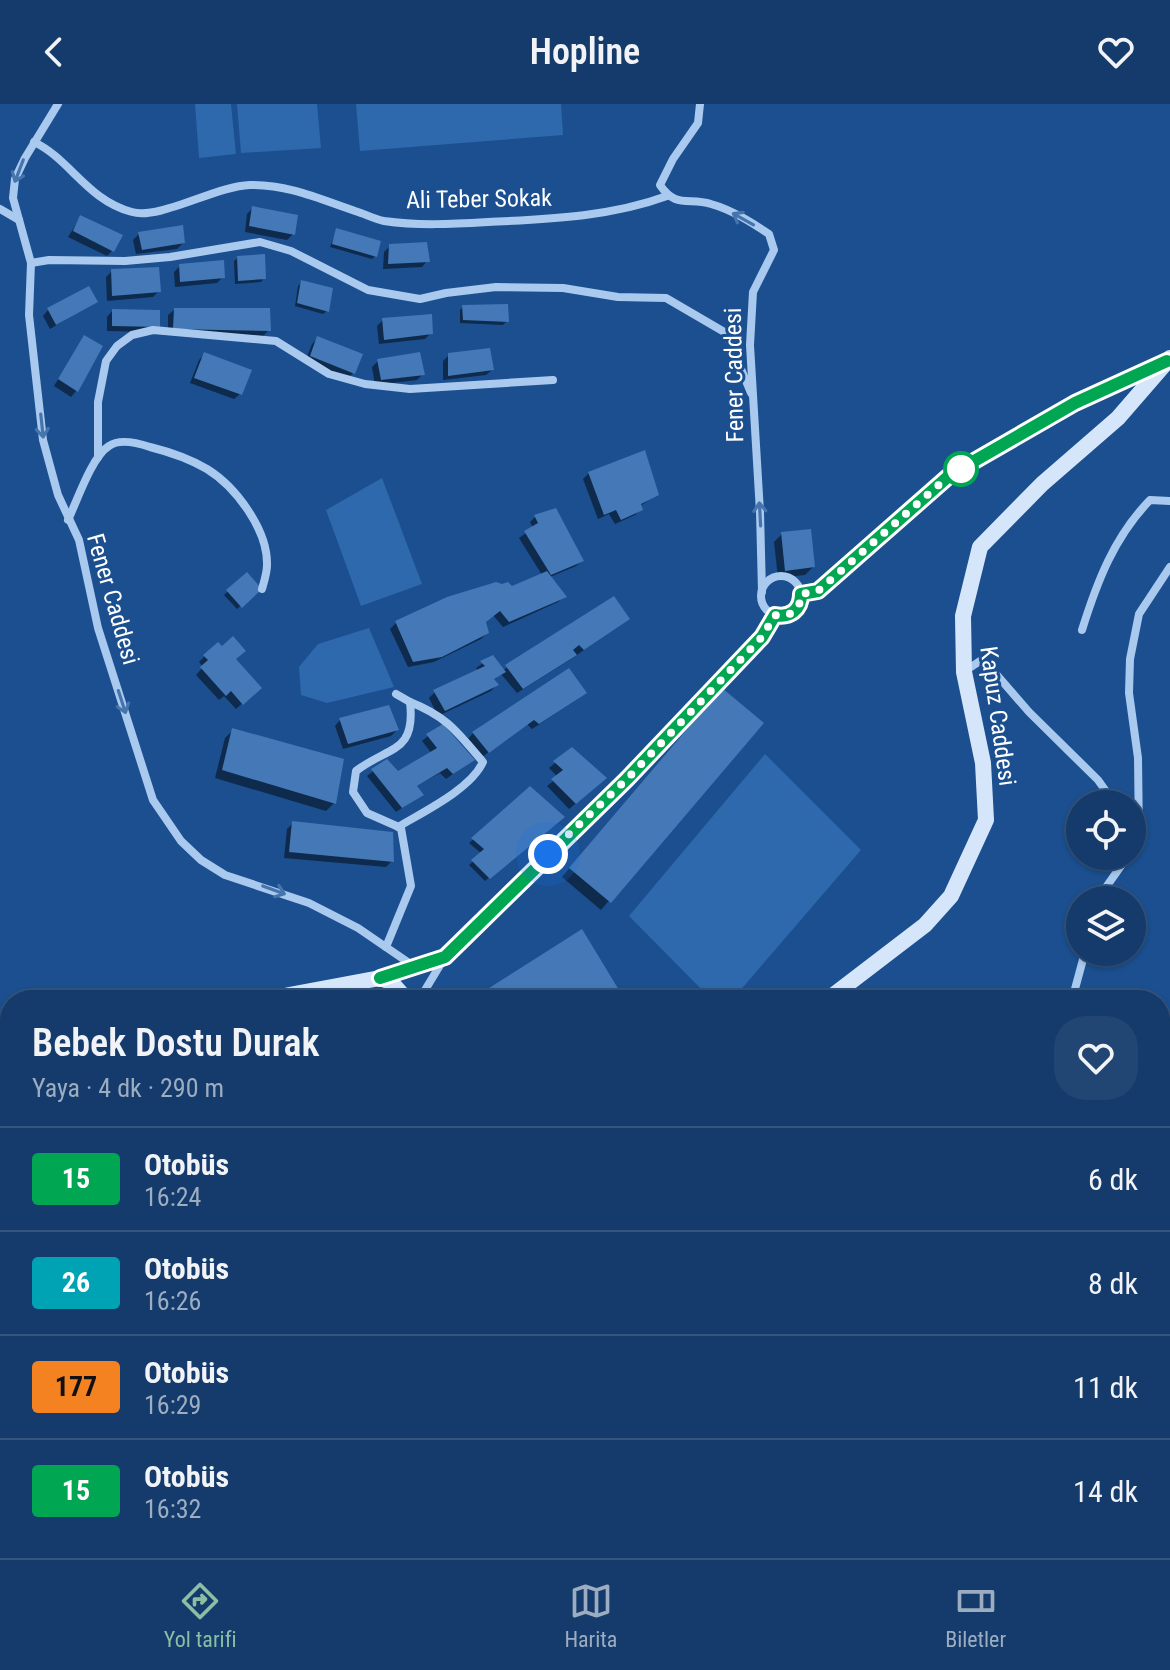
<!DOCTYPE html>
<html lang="tr">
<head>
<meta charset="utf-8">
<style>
  :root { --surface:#143b6b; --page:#214673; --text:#f1f3f6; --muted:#9dadc1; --line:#33557e; --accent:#8abfa5 }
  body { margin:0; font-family:"Roboto Condensed",sans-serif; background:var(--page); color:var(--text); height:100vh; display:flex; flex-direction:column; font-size:30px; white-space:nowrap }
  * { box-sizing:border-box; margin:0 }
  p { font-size:26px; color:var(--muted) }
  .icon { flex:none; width:44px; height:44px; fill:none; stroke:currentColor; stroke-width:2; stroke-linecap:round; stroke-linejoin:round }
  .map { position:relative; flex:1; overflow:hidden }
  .details { position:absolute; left:0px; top:886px; width:1170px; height:568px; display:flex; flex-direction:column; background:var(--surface); border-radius:32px 32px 0 0; box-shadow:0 2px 6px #0004,0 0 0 2px var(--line) }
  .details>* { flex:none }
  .badge { padding:0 16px; border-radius:6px; font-size:28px; line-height:52px }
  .controls { position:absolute; left:1066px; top:686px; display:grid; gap:16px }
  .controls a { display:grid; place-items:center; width:80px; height:80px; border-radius:50%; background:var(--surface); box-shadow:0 2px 6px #0004,0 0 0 2px var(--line); font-size:40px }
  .you { position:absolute; width:40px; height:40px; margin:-20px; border:6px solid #fff; border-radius:50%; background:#1a73e8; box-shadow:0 0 0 12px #1a73e833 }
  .map>.badge { position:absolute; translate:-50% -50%; box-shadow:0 0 0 4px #fff }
  .round { display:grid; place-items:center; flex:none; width:84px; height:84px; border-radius:32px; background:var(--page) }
  .headline { display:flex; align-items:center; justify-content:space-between; height:136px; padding:0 32px }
  h1 { font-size:38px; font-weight:600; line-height:60px }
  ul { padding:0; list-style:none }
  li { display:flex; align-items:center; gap:24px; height:104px; padding:0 32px; border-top:2px solid var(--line) }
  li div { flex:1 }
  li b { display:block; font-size:30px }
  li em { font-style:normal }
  li .badge { min-width:88px; font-weight:700; text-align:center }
  header { display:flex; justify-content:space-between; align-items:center; height:104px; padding:0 32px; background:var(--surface); font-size:36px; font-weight:600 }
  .tab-bar { display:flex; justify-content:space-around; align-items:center; height:112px; border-top:2px solid var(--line); background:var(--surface); font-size:22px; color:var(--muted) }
  .tab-bar a { display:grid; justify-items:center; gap:4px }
  .tab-bar .selected { color:var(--accent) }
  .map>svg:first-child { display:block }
</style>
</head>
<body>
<header><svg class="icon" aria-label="back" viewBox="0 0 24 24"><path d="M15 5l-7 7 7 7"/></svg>Hopline<svg class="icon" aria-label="heart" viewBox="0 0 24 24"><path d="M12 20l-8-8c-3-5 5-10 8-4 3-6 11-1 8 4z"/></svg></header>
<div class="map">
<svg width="1170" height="1454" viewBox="0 0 1170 1454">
  <rect width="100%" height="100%" fill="#1b4f8f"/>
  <!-- green -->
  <g fill="#2e69ad">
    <polygon points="195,0 231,0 236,50 199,54"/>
    <polygon points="237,0 317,0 321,44 241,49"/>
    <polygon points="356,0 561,0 563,31 360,47"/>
    <polygon points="382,374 422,480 361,502 326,406"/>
    <polygon points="369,524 394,583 327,599 301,591 299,563 318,540"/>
    <polygon points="765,650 861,746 732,896 712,896 629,812"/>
  </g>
  <!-- shadow -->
  <g fill="#0007">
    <polygon points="253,104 293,130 287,136 245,128 247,110"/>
    <polygon points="81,113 113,146 107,152 68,133"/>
    <polygon points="337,126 375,152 372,155 330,143"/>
    <polygon points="139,130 183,139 177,145 136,150 133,136"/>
    <polygon points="390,142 427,157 422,163 383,165 384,148"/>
    <polygon points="238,154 264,174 261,178 235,180 234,157"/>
    <polygon points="180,162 223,173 217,179 175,183 174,168"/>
    <polygon points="112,167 159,187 153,193 107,197 106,173"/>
    <polygon points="302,178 327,207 323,210 295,202 298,182"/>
    <polygon points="95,198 50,225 43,212 48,206"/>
    <polygon points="463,203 507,217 503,221 460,219 460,206"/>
    <polygon points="174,206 269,226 263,232 168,230 168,211"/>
    <polygon points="112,207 158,208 152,228 107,227 107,213"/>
    <polygon points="383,216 431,229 425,235 379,240 377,222"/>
    <polygon points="84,234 76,287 71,293 54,282"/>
    <polygon points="318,234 353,269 347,275 305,258 312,240"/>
    <polygon points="205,250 240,290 234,295 190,279 199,256"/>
    <polygon points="449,251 492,266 486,271 443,276 443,257"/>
    <polygon points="378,257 423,270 417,276 375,281 372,263"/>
    <polygon points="589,369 657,391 640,402 641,405 635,411 615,420 609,410 598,415 583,375"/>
    <polygon points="535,413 582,457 576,462 550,473 564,493 558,498 503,523 493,511 484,518 487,529 481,535 434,558 408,563 390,525 396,519 512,484 542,471 519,434 533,424 530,418"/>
    <polygon points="782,430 813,463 805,471 778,474 774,438"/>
    <polygon points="246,471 259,485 237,505 224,491"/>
    <polygon points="613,495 622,520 568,557 517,589 501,570 492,576 496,581 491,587 438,612 429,594 435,588 478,567 476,564 492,553 502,567"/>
    <polygon points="222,545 259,584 236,605 224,592 219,596 196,571 203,563 199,558 205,552"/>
    <polygon points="579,594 532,625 527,620 482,653 468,635 473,629"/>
    <polygon points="714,594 761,619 601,806 562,773"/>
    <polygon points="340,616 397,626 391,632 343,645 335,622"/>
    <polygon points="233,626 334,699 326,707 215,674 225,634"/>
    <polygon points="428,632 472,656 446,675 440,669 415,683 421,691 396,708 367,672 386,657 398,669 432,650 422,637"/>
    <polygon points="572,645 599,680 569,705 547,682 558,673 549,664"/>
    <polygon points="530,685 559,716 485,777 469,761 482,750 469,739"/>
    <polygon points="293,719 392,757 386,763 284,754 287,725"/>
    <polygon points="487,888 622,896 479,896"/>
    <polygon points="10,1149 10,1190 0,1194 0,1157 8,1155"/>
  </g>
  <!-- building -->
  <g fill="#4478b7">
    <polygon points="252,102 298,111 295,131 249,122"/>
    <polygon points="80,111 123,131 114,148 73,127"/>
    <polygon points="183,121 185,139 142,146 138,128"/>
    <polygon points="336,124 381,137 377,153 332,140"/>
    <polygon points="427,138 430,158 388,160 389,140"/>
    <polygon points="265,150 266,175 238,177 237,152"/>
    <polygon points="224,156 225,174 180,178 179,160"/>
    <polygon points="159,163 161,188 112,192 111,165"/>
    <polygon points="301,176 333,184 329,208 297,199"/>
    <polygon points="89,182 98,198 56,221 47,204"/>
    <polygon points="508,200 509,218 463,216 462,201"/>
    <polygon points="174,204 270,204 271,227 173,225"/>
    <polygon points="112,205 160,206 160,223 112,222"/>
    <polygon points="432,210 433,230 384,236 382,214"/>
    <polygon points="84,231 103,242 78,288 58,275"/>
    <polygon points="317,232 363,250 355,270 310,252"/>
    <polygon points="490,244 494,266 448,272 448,249"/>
    <polygon points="204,248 252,266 242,291 194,274"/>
    <polygon points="420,248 425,271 381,276 377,255"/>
    <polygon points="645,346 659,391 641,400 643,406 621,416 616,406 604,411 588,368"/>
    <polygon points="556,404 584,457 551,471 524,427 538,419 534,411"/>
    <polygon points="811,425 815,463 785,467 781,428"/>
    <polygon points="547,467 567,493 509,518 500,507 486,518 489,529 442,553 413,558 395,517 447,493 496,478 502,480 508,478 512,482"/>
    <polygon points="247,468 262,485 242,504 226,486"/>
    <polygon points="614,492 630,515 584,546 579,541 573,546 577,551 523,585 505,561"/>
    <polygon points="233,532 246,547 236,555 262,584 243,601 231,587 226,592 200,563 208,556 203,551 218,538 222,542"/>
    <polygon points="493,551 506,568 494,575 499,581 445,607 433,586 485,562 480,557"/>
    <polygon points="569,564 587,589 539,620 534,616 489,649 472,628"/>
    <polygon points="722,584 764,619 611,799 569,764"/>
    <polygon points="389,601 399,626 348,640 339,614"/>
    <polygon points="443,620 475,656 453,670 447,664 417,682 424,691 402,704 371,665 387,655 398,667 437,644 426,630"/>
    <polygon points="232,624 344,655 336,700 222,666"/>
    <polygon points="572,643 607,674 576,700 551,675 563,666 553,657"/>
    <polygon points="530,682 565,713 490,775 471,756 484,745 471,734"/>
    <polygon points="292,717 393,728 394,758 289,748"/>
    <polygon points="582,825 625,896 492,896 486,886"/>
    <polygon points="10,1153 10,1186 6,1188 0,1186 0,1155"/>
  </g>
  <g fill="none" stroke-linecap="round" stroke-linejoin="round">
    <!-- street -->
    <g stroke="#a9c9ee" stroke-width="8">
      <polyline points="58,0 25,54 15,75 13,94 31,159 29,211 43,336 58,391 79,436 98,524 153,696 181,737 201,756 225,771 309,799 358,824 415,863"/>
      <path d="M 700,0 L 698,19 L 673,55 L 660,81 C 676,105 689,93 711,100 C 732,106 751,118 769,130 L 774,146 L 753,188 L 750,241 L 760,408 L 762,488"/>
      <path d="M 34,38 C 70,55 87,96 132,108 C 160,116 216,82 250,81 C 287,80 320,95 355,107 C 365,110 374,115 384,117 C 418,122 453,120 488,118 C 548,115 610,113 667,92"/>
      <polyline points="0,105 19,116"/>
      <polyline points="31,159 49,156 125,157 170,153 260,138 291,147 368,186 420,195 446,189 496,183 563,184 618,193 666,194 726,229 751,289"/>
      <polyline points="98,353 98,298 106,257 117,242 132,231 153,226 276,237 329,270 365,280 410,285 553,276"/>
      <path d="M 68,416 C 77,397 92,352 109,342 C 120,334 138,339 150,343 C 170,348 190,355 207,365 C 236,383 268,426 267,461 C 267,469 264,478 262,485"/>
      <circle cx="781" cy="492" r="20"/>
      <polyline points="801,490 818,487 950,371 1075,299 1159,261"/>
      <path d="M 1082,526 C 1097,478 1114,433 1150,396 L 1170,397"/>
      <polyline points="965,567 983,555 1029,608 1098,676 1115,700"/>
      <path d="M 398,723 C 423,708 471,685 483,658 C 458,629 448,613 410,598"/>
      <polyline points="1132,723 1139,733 1132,744"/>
      <polyline points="1139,733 1138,654 1129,589 1130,555 1139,510 1170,463"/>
      <polyline points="1101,796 1104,786 1128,752"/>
      <path d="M 386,843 L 411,782 L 401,724 L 367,709 L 353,688 L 356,667 C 388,642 416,650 410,598 L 396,590"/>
      <polyline points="385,873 444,854"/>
      <polyline points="419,896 445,853 627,675 762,533 775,511"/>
      <polyline points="1072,896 1085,848"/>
      <polyline points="1160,1094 1170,1103"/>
      <polyline points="0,1118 10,1096"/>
      <polyline points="1160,1223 1170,1229"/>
      <polyline points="1160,1362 1170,1357"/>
      <polyline points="425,1454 427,1444"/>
      <path d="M 910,1454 C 938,1446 963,1447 991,1454"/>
      <polyline points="1018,1454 1038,1452 1053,1444"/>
    </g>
    <!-- secondary -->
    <g stroke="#d6e6fa" stroke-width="16">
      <polyline points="276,896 289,891 380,874 391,878 407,896"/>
      <polyline points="827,896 925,821 951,792 986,716 983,659 964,568 963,512 980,443 1042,380 1118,314 1170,254"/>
      <polyline points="0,996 10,992"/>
      <polyline points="0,1240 10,1231"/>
    </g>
  </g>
  <!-- one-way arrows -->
  <defs><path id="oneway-shaft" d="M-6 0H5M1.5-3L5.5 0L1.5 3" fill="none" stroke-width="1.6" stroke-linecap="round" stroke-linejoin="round" transform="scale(2)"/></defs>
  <g stroke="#4674ac">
    <use href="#oneway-shaft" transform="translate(19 67) rotate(111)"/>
    <use href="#oneway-shaft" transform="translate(743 115) rotate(-151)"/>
    <use href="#oneway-shaft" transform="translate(42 322) rotate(84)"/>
    <use href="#oneway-shaft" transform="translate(760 410) rotate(-93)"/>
    <use href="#oneway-shaft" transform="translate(122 598) rotate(72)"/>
    <use href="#oneway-shaft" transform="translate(274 786) rotate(20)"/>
  </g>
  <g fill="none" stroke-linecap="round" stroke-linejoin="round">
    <defs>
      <path id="line" d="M 380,874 L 445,853 L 627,675 L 762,533 L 775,511 C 790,514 801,506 801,490 L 818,487 L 950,371 L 1075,299 L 1167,257"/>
    </defs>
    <!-- line casing -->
    <use href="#line" stroke="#fff" stroke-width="18"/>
    <!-- line -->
    <use href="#line" stroke="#00a651" stroke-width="12"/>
    <!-- walk -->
    <path stroke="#fff" stroke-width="8" stroke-dasharray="0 14.4" d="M 548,750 L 627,675 L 762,533 L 775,511 C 790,514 801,506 801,490 L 818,487 L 950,371 L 961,365"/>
  </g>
  <!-- markers -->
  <circle fill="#fff" stroke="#00a651" stroke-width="4" cx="961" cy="365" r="16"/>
  <g text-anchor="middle" stroke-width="6" stroke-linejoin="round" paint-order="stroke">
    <!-- street labels -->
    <g font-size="24" fill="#fff" stroke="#1b4f8f">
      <text transform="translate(479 95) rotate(-1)" y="8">Ali Teber Sokak</text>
      <text transform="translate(734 271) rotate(-91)" y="8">Fener Caddesi</text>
      <text transform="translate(113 495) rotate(74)" y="8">Fener Caddesi</text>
      <text transform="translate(998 612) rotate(82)" y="8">Kapuz Caddesi</text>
    </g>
  </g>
</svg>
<div class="controls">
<a><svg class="icon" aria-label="locate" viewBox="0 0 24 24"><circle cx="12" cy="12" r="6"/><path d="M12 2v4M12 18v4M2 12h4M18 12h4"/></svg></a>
<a><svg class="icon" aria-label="layers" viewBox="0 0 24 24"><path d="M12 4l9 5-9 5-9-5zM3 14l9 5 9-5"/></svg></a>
</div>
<div class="you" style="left:548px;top:750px"></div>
<section class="details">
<div class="headline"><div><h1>Bebek Dostu Durak</h1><p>Yaya · 4 dk · 290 m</p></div><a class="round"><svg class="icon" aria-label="heart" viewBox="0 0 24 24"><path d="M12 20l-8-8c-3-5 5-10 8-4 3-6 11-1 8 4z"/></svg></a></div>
<ul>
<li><span class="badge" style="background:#00a651;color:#fff">15</span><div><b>Otobüs</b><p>16:24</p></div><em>6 dk</em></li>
<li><span class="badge" style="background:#00a3b4;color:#fff">26</span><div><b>Otobüs</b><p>16:26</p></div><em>8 dk</em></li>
<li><span class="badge" style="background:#f58220;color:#111">177</span><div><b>Otobüs</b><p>16:29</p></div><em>11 dk</em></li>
<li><span class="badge" style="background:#00a651;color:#fff">15</span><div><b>Otobüs</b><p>16:32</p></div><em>14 dk</em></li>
</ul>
</section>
</div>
<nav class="tab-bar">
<a class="selected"><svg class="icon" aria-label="directions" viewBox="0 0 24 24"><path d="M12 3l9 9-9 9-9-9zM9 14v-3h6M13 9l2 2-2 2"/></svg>Yol tarifi</a>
<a><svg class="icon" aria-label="map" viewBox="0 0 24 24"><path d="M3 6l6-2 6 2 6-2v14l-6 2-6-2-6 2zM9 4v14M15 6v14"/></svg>Harita</a>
<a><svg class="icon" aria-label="tickets" viewBox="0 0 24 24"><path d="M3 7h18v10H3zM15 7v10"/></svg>Biletler</a>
</nav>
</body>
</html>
